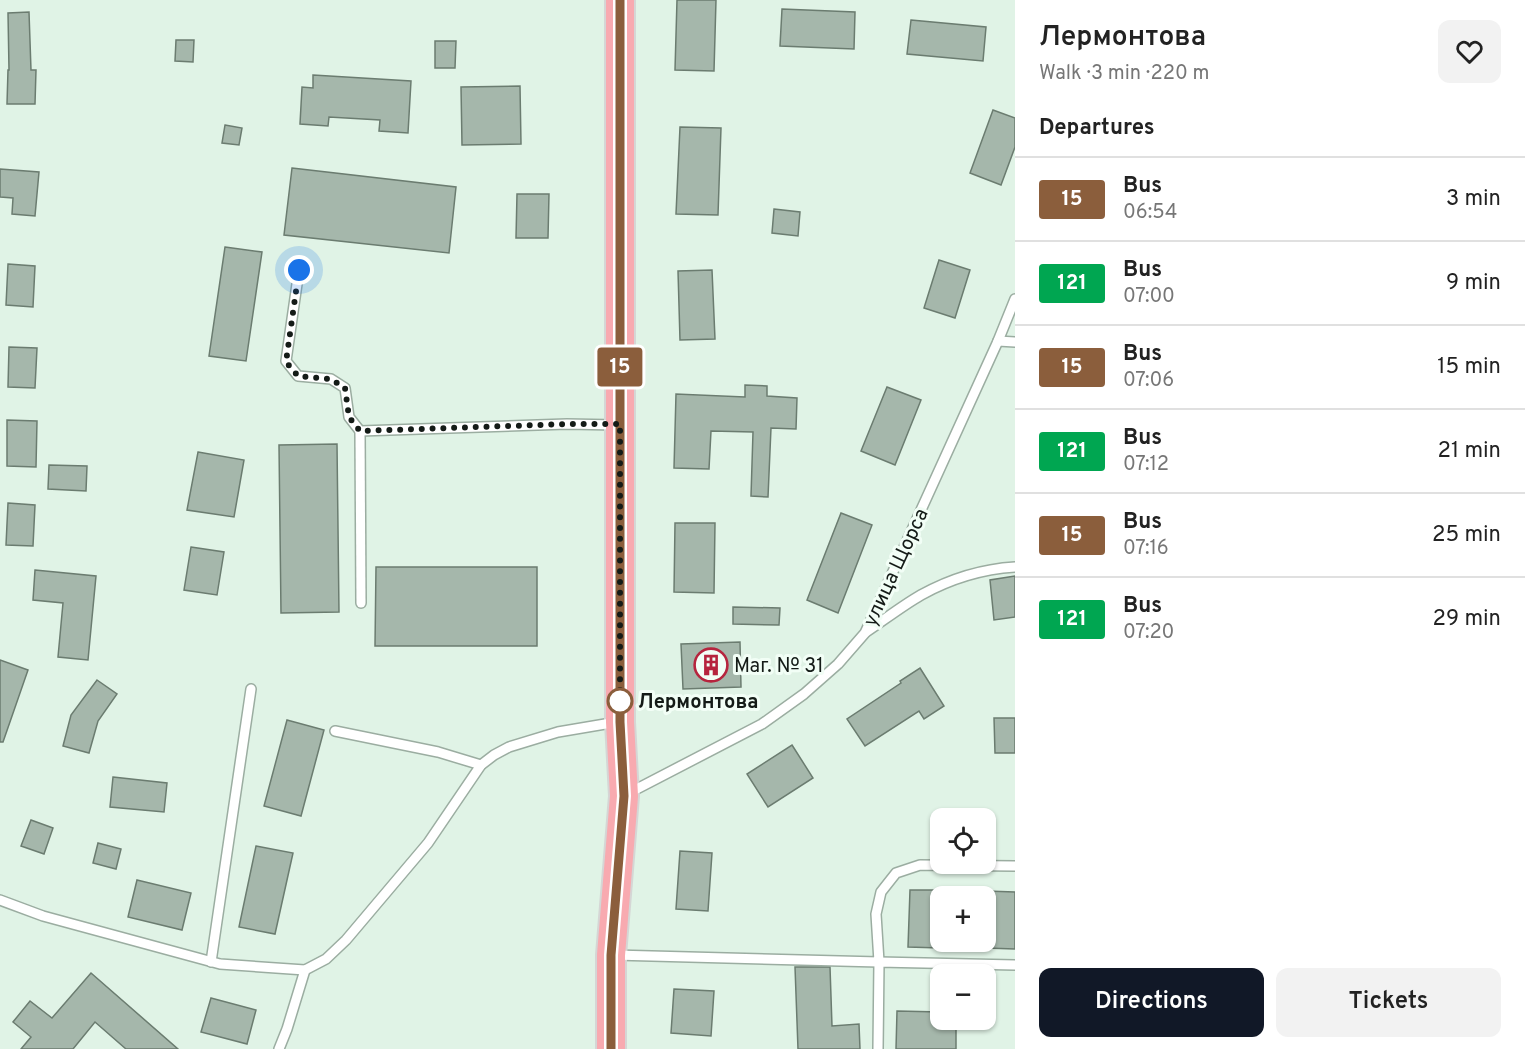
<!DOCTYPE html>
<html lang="en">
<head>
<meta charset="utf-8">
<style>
  :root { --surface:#fff; --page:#f2f2f2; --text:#222; --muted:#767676; --line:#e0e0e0; --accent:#111827 }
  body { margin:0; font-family:Overpass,sans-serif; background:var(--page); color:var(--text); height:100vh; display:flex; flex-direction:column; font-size:22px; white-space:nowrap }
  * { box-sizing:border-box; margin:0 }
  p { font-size:20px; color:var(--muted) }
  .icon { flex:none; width:33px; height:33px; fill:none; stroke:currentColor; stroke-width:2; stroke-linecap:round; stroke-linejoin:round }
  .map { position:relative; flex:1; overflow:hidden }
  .sheet { display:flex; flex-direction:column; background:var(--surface); width:510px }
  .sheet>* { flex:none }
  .badge { padding:0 12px; border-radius:4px; font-size:21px; line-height:39px }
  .tools { position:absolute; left:930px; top:808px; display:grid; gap:12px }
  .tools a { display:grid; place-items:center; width:66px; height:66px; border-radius:12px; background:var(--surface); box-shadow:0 2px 4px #0004; font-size:30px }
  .you { position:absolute; width:30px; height:30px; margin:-15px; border:4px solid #fff; border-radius:50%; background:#1a73e8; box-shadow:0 0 0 9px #1a73e833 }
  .map>.badge { position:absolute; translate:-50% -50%; box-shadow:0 0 0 3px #fff }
  h2 { padding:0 24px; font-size:22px; line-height:54px }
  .round { display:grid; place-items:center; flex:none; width:63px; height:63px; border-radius:12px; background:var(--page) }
  .summary { display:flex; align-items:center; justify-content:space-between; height:102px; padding:0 24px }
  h1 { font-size:28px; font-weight:600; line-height:45px }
  .action { display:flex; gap:12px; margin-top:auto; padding:12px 24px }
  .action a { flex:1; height:69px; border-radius:12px; background:var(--accent); color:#fff; font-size:24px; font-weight:600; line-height:69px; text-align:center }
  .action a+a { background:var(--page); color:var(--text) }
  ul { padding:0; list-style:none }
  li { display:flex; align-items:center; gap:18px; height:84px; padding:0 24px; border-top:2px solid var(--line) }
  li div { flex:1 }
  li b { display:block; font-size:22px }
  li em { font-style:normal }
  li .badge { min-width:66px; font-weight:700; text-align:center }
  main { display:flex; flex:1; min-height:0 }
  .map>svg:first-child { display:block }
</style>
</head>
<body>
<main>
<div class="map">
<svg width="1015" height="1049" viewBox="0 0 1015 1049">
  <rect width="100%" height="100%" fill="#e0f3e6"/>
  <!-- building -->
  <g fill="#a5b7ab" stroke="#6b7c70" stroke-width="1.5">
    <polygon points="677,0 716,0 714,71 675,70"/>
    <polygon points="782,9 855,12 854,49 780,46"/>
    <polygon points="29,12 31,70 36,70 35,104 7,104 8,70 9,70 8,13"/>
    <polygon points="911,20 986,27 983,61 907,54"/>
    <polygon points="176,40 194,40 193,62 175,61"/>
    <polygon points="435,41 456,41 455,68 435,68"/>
    <polygon points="313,75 411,81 408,133 379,131 380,120 329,117 328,126 300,124 302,87 313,88"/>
    <polygon points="520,86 521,144 462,145 461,87"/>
    <polygon points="993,110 1015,118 1015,147 1001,185 970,173"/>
    <polygon points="225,125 242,128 239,145 222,143"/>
    <polygon points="680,127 721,128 718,215 676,214"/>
    <polygon points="292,168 456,187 449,253 284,235"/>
    <polygon points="0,169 39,172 35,216 12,214 13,198 0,197"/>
    <polygon points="517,194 549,194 548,238 516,238"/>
    <polygon points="774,209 800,212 798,236 772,233"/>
    <polygon points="225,247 262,252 246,361 209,356"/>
    <polygon points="939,260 970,270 955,318 924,308"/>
    <polygon points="8,264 35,266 33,307 6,305"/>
    <polygon points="712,270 715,339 680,340 678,271"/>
    <polygon points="9,347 37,348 35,388 8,387"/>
    <polygon points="745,385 767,386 767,396 797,398 796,429 771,428 768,497 751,496 753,432 711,431 709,469 674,468 676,394 745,397"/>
    <polygon points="887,387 921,400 895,465 861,451"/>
    <polygon points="7,420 37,421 36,467 7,466"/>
    <polygon points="337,444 339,612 281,613 279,445"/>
    <polygon points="198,452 244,460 234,517 187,510"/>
    <polygon points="49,465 87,466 86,491 48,489"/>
    <polygon points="8,503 35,505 33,546 6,545"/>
    <polygon points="841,513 872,525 838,613 807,600"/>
    <polygon points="675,523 715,523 714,593 674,592"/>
    <polygon points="191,547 224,552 217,595 184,590"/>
    <polygon points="376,567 537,567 537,646 375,646"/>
    <polygon points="35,570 96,576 88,660 58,657 63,603 33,600"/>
    <polygon points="1015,576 1015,617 994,620 990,580"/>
    <polygon points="733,607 780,608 779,625 733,624"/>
    <polygon points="740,642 741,687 683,689 681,644"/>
    <polygon points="0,660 28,670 3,742 0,742"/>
    <polygon points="920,668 944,706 924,719 919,711 865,746 847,719 901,683 900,681"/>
    <polygon points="97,680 117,694 98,721 89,753 63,746 71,715"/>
    <polygon points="994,718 1015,718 1015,753 995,753"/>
    <polygon points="287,720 324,730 301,816 264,806"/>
    <polygon points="792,745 813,778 768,807 747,774"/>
    <polygon points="113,777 167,783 164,812 110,807"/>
    <polygon points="31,820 53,828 44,854 21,846"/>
    <polygon points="98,843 121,849 116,869 93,863"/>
    <polygon points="256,846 293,853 275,934 239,927"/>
    <polygon points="680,851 712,853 708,911 676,909"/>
    <polygon points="137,880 191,893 182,930 128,917"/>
    <polygon points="910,890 940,890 940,948 908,947"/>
    <polygon points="986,891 1015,892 1015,949 986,948"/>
    <polygon points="795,967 830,967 832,1026 859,1024 860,1049 798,1049"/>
    <polygon points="91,973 178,1049 126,1049 95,1022 73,1049 21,1049 31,1037 13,1022 30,1001 52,1018"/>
    <polygon points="674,989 714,991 711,1036 671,1033"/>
    <polygon points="211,998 256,1010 247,1044 201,1032"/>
    <polygon points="897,1011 940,1012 940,1020 956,1020 956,1049 896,1049"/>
  </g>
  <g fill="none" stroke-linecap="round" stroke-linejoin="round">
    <defs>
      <g id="lane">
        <polyline points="299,270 286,361 298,376 331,379 345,388 349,417 360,431 567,424 617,425"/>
        <polyline points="998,341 1015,342"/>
        <polyline points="360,431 361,603"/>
        <path d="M 866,632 C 884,620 902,606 921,595 C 950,579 982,569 1015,567"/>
        <polyline points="335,731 438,752 481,765"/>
        <polyline points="629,793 762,724 804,694 838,664 865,633 998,341 1015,299"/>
        <polyline points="0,900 43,916 220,964 305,970 326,959 346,940 428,843 481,765 494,755 509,747 558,732 617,722"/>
        <polyline points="614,955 879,962 876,914 881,892 896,873 920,865 1015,866"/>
        <polyline points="211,962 251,689"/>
        <polyline points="279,1049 287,1029 305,970"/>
        <polyline points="878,1049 879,962 1015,965"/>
      </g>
      <polyline id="primary" points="611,1049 611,955 624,796 620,722 620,0"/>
    </defs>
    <!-- lane casing -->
    <use href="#lane" stroke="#9bada1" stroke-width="12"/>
    <!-- primary casing -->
    <use href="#primary" stroke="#d5d6d5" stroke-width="32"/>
    <!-- lane -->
    <use href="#lane" stroke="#fff" stroke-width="9"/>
    <!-- primary -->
    <use href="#primary" stroke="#f8aab0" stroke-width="28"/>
  </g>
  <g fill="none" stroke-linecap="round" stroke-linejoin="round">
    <defs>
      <polyline id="line" points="611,1049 611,955 624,796 620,722 620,0"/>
    </defs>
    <!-- line casing -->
    <use href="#line" stroke="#fff" stroke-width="14"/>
    <!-- line -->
    <use href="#line" stroke="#8b5e3c" stroke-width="9"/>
    <!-- walk -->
    <polyline stroke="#141b17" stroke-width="6" stroke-dasharray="0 10.8" points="299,270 286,362 298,376 331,379 345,388 349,417 360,431 567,424 620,424 620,701"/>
  </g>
  <!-- icons -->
  <defs>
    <symbol id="building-ring" viewBox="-11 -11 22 22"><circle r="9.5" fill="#f2fef6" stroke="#b6243e" stroke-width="1.5"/><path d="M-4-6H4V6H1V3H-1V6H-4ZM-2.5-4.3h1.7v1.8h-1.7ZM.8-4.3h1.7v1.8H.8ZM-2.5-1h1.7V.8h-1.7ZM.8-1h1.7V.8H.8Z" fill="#b6243e"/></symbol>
  </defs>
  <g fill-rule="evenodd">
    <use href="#building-ring" x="692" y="646" width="38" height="38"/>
  </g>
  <!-- markers -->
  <circle fill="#fff" stroke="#8b5e3c" stroke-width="3" cx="620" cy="701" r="12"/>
  <g text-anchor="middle" stroke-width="6" stroke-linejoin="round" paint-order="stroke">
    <!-- street labels -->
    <g font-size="20" fill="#141b17" stroke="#f2fef6">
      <text transform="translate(895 567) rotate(-65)" y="7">улица Щорса</text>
    </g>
    <!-- poi labels -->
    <g font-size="20" fill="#141b17" stroke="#f2fef6" text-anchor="start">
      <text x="734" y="672">Маг. № 31</text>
    </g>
    <!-- stop labels -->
    <g font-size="20" font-weight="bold" fill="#141b17" stroke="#f2fef6" text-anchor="start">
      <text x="638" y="708">Лермонтова</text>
    </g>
  </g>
</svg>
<div class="tools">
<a><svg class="icon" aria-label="locate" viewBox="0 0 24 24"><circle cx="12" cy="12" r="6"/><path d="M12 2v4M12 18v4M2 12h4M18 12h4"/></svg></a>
<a>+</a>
<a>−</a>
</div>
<div class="you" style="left:299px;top:270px"></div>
<b class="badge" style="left:620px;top:367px;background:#8b5e3c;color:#fff">15</b>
</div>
<section class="sheet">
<div class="summary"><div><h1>Лермонтова</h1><p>Walk · 3 min · 220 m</p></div><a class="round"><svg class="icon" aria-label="heart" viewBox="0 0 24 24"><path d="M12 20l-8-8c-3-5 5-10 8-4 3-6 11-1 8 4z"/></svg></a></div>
<h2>Departures</h2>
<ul>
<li><span class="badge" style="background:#8b5e3c;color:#fff">15</span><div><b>Bus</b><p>06:54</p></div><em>3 min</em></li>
<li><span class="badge" style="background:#00a651;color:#fff">121</span><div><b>Bus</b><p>07:00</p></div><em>9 min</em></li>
<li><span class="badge" style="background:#8b5e3c;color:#fff">15</span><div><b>Bus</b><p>07:06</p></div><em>15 min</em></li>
<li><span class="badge" style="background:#00a651;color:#fff">121</span><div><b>Bus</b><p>07:12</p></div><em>21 min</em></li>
<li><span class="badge" style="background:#8b5e3c;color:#fff">15</span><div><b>Bus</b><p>07:16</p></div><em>25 min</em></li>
<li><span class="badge" style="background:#00a651;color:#fff">121</span><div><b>Bus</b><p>07:20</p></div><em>29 min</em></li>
</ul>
<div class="action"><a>Directions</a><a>Tickets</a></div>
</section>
</main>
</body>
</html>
